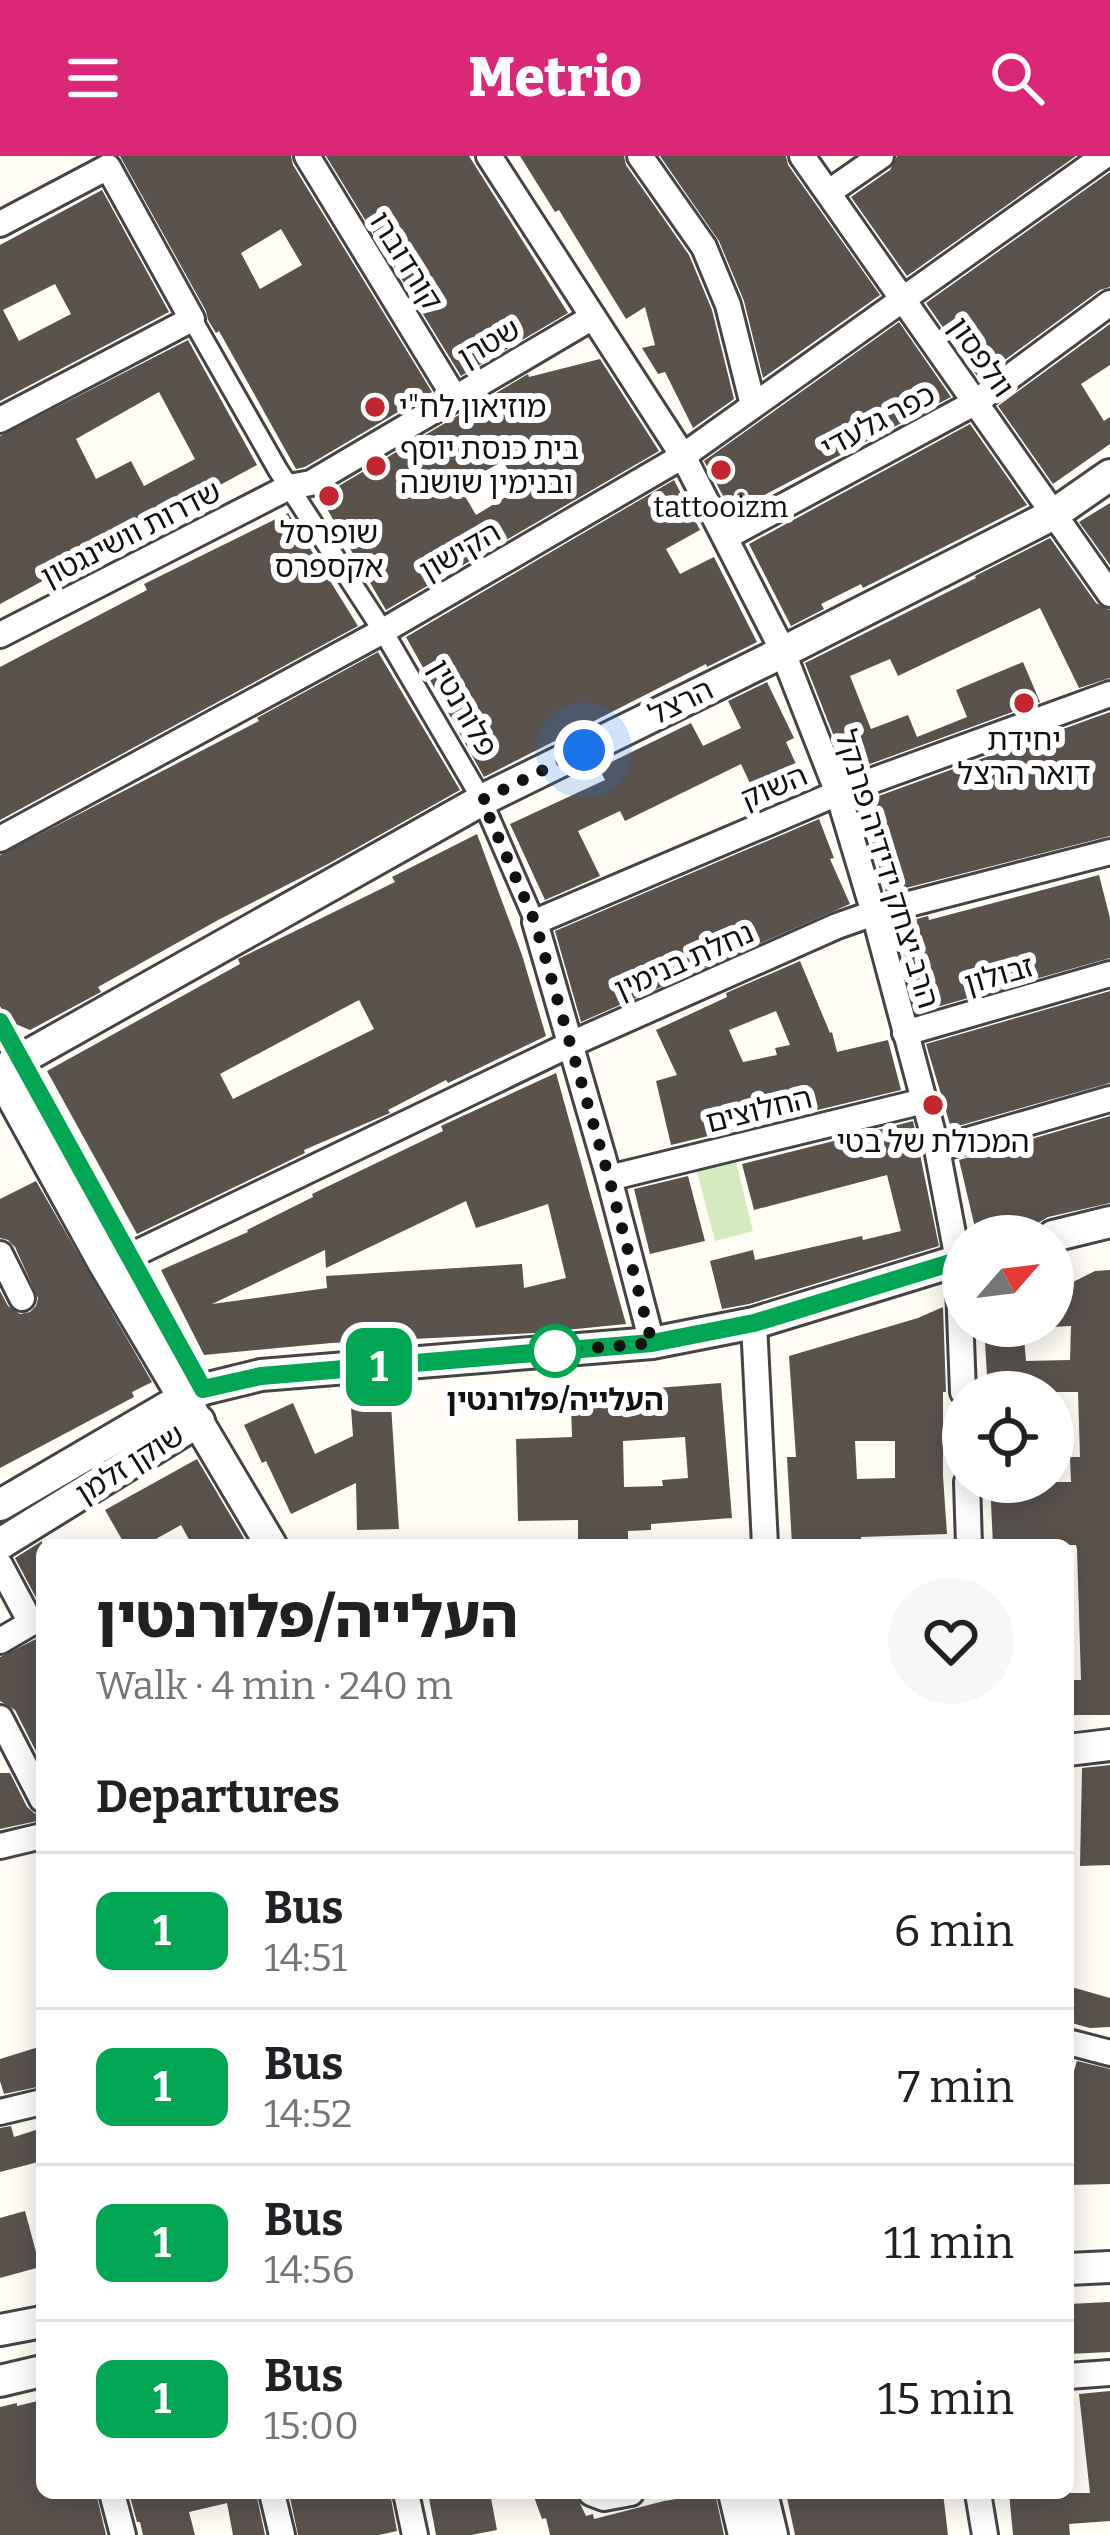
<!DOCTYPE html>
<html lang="en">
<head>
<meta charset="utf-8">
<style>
  :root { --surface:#fff; --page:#f6f6f6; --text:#202124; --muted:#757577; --line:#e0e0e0; --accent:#db2777 }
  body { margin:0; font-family:Bitter,"Noto Sans Hebrew",serif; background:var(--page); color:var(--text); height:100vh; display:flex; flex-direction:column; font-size:45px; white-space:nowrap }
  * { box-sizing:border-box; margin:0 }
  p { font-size:39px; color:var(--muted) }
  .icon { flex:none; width:66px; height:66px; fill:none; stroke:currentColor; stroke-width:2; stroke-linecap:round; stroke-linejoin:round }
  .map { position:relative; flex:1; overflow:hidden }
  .sheet { position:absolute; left:36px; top:1383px; width:1038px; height:960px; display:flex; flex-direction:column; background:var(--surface); border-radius:18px; box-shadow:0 6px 30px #0003 }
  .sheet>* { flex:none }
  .badge { padding:0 24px; border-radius:18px; font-size:42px; line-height:78px }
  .needle { width:78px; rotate:62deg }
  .fabs { position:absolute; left:942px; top:1059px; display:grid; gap:24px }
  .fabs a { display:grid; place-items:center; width:132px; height:132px; border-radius:50%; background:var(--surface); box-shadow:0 6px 30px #0003; font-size:60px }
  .you { position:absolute; width:60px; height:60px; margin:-30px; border:9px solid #fff; border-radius:50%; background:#1a73e8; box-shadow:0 0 0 18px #1a73e833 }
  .map>.badge { position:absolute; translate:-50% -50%; box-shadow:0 0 0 6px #fff }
  h2 { padding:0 60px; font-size:45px; line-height:108px }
  .round { display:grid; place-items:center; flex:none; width:126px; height:126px; border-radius:63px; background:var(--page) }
  .headline { display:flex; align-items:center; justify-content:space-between; height:204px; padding:0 60px }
  h1 { font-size:57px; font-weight:800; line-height:90px }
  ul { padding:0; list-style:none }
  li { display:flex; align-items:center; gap:36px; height:156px; padding:0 60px; border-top:3px solid var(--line) }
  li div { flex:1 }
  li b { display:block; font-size:45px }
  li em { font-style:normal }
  li .badge { min-width:132px; font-weight:700; text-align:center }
  header { display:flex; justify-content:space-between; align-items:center; height:156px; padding:0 60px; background:var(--accent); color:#fff; font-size:54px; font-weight:800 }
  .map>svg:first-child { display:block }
</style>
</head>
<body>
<header><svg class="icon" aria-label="menu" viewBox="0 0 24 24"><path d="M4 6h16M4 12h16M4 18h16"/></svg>Metrio<svg class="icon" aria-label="search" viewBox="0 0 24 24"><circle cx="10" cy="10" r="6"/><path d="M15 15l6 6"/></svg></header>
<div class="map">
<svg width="1110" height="2379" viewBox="0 0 1110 2379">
  <rect width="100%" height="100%" fill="#fffdf5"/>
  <!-- green -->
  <polygon fill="#d5ebbd" points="735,1002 753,1075 715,1085 696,1012"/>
  <!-- building -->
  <g fill="#5a524d" fill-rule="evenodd">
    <path d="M 120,0 L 291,0 L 293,9 L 432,236 L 305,311 L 296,313 L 219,175 L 216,177 L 208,164 L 206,155 ZM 281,73 L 302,109 L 260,133 L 241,97 Z"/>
    <polygon points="326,0 469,0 568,157 461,220"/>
    <polygon points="520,0 624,0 626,9 689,99 712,154 734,243 693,272 665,216 658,218 642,192 655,189 645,151 626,163 559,54 555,56"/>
    <polygon points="660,0 786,0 788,9 880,139 763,222 744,145 719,85"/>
    <polygon points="897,0 1076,0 907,120 851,41 890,14"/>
    <polygon points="1110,16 1110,131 1100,134 979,223 926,147"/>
    <path d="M 102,34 L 169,156 L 0,245 L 0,89 ZM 55,128 L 71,158 L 19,185 L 3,154 Z"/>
    <polygon points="899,166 951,241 732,356 704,305"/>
    <polygon points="1110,168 1110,209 1081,228 1104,265 1110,261 1110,288 1053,328 998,250"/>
    <path d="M 188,184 L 257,309 L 0,448 L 0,280 ZM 159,236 L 195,303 L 144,330 L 131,305 L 96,323 L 76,283 Z"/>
    <path d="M 600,203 L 659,295 L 386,454 L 320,341 L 528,218 L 529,221 ZM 503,305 L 519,333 L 476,359 L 459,330 Z"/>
    <polygon points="970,268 1027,349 863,432 861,428 821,448 824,453 791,470 749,388"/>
    <polygon points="674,324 700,374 666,393 680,418 714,401 757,486 707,511 706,508 484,621 406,481"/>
    <polygon points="1110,347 1110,409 1079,366"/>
    <polygon points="288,357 358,470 0,664 0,511 147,434 144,428"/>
    <polygon points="1050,382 1096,447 1110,454 1110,522 1079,532 1040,452 898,520 890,503 850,520 871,573 908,559 917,581 967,561 956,534 1023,506 1040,546 848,616 805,507 976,422 975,420"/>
    <polygon points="378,496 460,634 328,708 220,763 98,831 101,836 30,874 8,865 0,850 0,699 259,565 257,562"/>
    <polygon points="767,526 794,582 786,586 806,630 761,651 741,608 625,665 620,655 578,675 600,720 545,744 510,668 605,624 599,612 691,567 703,590 741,572 728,545"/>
    <polygon points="1110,556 1110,680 886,737 862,646"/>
    <polygon points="819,663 834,702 830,703 850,748 581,866 555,775"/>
    <path d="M 477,678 L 522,799 L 546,880 L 448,927 L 446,924 L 388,954 L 390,957 L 304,994 L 305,997 L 270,1014 L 137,1078 L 47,915 L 240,808 L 238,803 L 395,726 L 392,721 ZM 359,844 L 374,873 L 233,943 L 220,918 Z"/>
    <polygon points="1099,719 1110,762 1110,802 933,852 926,832 914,835 897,768 928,760 929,764"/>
    <path d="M 800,805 L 830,877 L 832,876 L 837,896 L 888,884 L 901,934 L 671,989 L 656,925 L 677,919 L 656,874 L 727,841 L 726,837 ZM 776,855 L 790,889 L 775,892 L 777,899 L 743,906 L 729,874 Z"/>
    <polygon points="1110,835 1110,927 951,972 926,888"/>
    <path d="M 556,917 L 626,1168 L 536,1177 L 331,1187 L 204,1199 L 161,1114 L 248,1076 L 247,1074 L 313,1041 L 312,1038 L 443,975 L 441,970 ZM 466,1045 L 476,1072 L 548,1048 L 566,1122 L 524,1132 L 522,1108 L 326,1120 L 327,1132 L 212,1148 L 325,1094 L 326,1112 Z"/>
    <polygon points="1110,960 1110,1047 1048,1061 1038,1067 999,1080 977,1080 959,1004"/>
    <polygon points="913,965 939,1090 749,1148 722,1153 710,1105 753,1094 755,1104 862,1080 863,1084 901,1075 887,1019 754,1054 742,1008"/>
    <polygon points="688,1020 705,1085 650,1098 634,1033"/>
    <polygon points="36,1025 152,1226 132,1236 134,1241 0,1312 0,1135 8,1150 20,1158 30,1156 36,1150 38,1142 15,1091 8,1084 0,1082 0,1043"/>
    <polygon points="1110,1114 1110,1559 1073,1559 1072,1524 1081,1524 1077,1393 1076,1389 993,1389 990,1326 1071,1326 1070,1301 1080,1301 1078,1236 988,1236 984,1170 1023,1170 1026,1205 1070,1204 1071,1170 1053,1171 1053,1136 1095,1115"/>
    <path d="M 943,1151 L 946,1236 L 943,1236 L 943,1320 L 947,1378 L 861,1381 L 861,1389 L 792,1389 L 787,1301 L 796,1301 L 789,1200 L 918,1162 ZM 855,1285 L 895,1285 L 895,1322 L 857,1323 Z"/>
    <path d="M 721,1227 L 732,1362 L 651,1368 L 651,1374 L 628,1375 L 628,1389 L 578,1389 L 578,1364 L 518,1365 L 516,1283 L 572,1281 L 571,1250 L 659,1248 L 657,1232 ZM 685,1281 L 688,1322 L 662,1324 L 663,1330 L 624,1331 L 623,1285 Z"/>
    <polygon points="293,1247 315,1298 353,1280 351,1252 391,1249 399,1373 357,1374 356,1327 291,1358 266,1305 262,1307 244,1269"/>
    <polygon points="197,1303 248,1389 192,1389 181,1369 145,1389 125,1389 105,1354"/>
    <polygon points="42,1385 42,1453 15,1402"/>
    <polygon points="38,1482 42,1490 42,1607 15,1554 0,1545 0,1501"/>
    <polygon points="1110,1609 1110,1709 1080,1710 1082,1612"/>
    <polygon points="0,1617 10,1617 27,1651 34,1657 42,1659 42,1664 0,1673"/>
    <polygon points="1068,1830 1110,1842 1110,1871 1090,1872 1068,1866"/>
    <polygon points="42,1890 42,1930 4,1938 0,1925 0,1903"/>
    <polygon points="1077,1905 1110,1913 1110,2028 1068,2029 1068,1935"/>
    <polygon points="11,1970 14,1981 42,1972 42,2005 0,2016 0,1972"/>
    <polygon points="25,2055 40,2111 0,2122 0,2062"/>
    <polygon points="1110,2146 1110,2196 1068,2198 1068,2148"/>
    <polygon points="1110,2235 1110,2365 1069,2368 1070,2379 1013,2379 1009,2337 1090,2337 1079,2238"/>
    <polygon points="42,2244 42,2337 96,2337 106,2379 0,2379 0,2251 17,2247 17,2250"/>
    <polygon points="129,2337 256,2337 265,2379 233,2379 227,2347 189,2356 195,2379 143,2379 140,2366 137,2366"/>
    <polygon points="289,2337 390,2337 397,2375 379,2379 298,2379"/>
    <polygon points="455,2337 490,2337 497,2374 471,2379 436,2379 429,2342"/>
    <polygon points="549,2337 575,2337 586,2360 593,2358 594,2363 664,2345 715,2337 724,2379 550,2379 546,2362 542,2363 534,2341"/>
    <polygon points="786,2337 943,2337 948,2379 795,2379"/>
  </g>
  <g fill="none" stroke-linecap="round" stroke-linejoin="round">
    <defs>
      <polyline id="pedestrian" points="192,163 278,314 383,475 482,644 535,766"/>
      <g id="minor">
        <polyline points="307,0 455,242"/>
        <polyline points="489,0 683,300 780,489 838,637 874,757 937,993 958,1104 963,1236"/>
        <polyline points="640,0 704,91 728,149 753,249"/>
        <polyline points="802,0 1110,438"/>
        <polyline points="829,36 881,0"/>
        <polyline points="0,68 108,11 192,163 0,264"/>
        <polyline points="726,381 976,246 1110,147"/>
        <polyline points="0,479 289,331 311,327 593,161"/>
        <polyline points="0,683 383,475 683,300 1104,0"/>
        <polyline points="905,877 1110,818"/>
        <polyline points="937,993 1110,943"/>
        <polyline points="609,1022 924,945"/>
        <polyline points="0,1098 22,1142"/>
        <polyline points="103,1106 114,1106 130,1100 571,888 837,770 874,757 1110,696"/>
        <polyline points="754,1167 765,1389"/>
        <polyline points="652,1187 609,1022 535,766 838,637 1110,538"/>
        <polyline points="967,1326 969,1389"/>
        <polyline points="0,1409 31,1467 0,1485"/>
        <polyline points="0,1562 42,1643"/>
        <polyline points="0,1690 42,1680"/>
        <polyline points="1068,1886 1110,1897"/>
        <polyline points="0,1956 42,1946"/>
        <polyline points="1068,2220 1110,2217"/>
        <polyline points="112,2337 123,2379"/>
        <polyline points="272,2337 282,2379"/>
        <polyline points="406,2337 415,2379"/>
        <polyline points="591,2337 604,2342 631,2337"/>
        <polyline points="978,2337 985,2379"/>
      </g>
      <g id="tertiary">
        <polyline points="0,915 482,644 783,496 1054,358 1110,319"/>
        <polyline points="0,919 103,1106 271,1389"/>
        <polyline points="1053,1080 1110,1066"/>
        <polyline points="0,1349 185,1241 204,1233 261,1219 652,1187 754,1167 963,1103"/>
        <polyline points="0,1388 199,1265"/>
        <polyline points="1068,1594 1110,1589"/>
        <polyline points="1068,2113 1110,2111"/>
        <polyline points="0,2174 42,2166"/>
        <polyline points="0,2225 42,2215"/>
        <polyline points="734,2337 744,2379"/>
        <polyline points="762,2337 772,2379"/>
      </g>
    </defs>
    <!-- pedestrian casing -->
    <use href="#pedestrian" stroke="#444" stroke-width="24"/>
    <!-- minor casing -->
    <use href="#minor" stroke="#444" stroke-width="30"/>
    <!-- tertiary casing -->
    <use href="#tertiary" stroke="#444" stroke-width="36"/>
    <!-- pedestrian -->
    <use href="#pedestrian" stroke="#fff" stroke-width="18"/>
    <!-- minor -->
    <use href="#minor" stroke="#fff" stroke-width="24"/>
    <!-- tertiary -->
    <use href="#tertiary" stroke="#fff" stroke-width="30"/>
  </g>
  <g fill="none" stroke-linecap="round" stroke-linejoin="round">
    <defs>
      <polyline id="line" points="0,866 203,1233 261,1220 652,1187 754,1167 963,1103"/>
    </defs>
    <!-- line casing -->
    <use href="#line" stroke="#fff" stroke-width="27"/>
    <!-- line -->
    <use href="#line" stroke="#00a651" stroke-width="18"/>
    <!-- walk -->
    <polyline stroke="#111" stroke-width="12" stroke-dasharray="0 21.6" points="555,1195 652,1187 609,1022 535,766 482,644 584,594"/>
  </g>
  <!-- markers -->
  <g fill="#c4262e" stroke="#fff" stroke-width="4.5">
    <circle cx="375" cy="251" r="12"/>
    <circle cx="376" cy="310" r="12"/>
    <circle cx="721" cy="314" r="12"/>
    <circle cx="329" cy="340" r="12"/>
    <circle cx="1024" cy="547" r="12"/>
    <circle cx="933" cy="949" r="12"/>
  </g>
  <circle fill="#fff" stroke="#00a651" stroke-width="6" cx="555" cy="1195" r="24"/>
  <g text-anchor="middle" stroke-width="12" stroke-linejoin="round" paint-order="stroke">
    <!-- street labels -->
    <g font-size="30" fill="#111" stroke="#fff">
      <text transform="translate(406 105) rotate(58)" y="10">קורדוברו</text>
      <text transform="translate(489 187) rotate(-30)" y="10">שטרן</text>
      <text transform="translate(981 201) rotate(55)" y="10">וולפסון</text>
      <text transform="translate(878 265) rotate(-28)" y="10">כפר גלעדי</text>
      <text transform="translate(131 378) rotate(-27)" y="10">שדרות וושינגטון</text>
      <text transform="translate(460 395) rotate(-30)" y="10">הקישון</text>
      <text transform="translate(681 546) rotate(-26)" y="10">הרצל</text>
      <text transform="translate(463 552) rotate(60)" y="10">פלורנטין</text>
      <text transform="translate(774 631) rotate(-23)" y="10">השוק</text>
      <text transform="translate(887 713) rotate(73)" y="10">הרב יצחק ידידיה פרנקל</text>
      <text transform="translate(684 805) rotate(-24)" y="10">נחלת בנימין</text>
      <text transform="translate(999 819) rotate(-16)" y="10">זבולון</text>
      <text transform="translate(759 954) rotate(-14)" y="10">החלוצים</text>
      <text transform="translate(130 1308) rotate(-32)" y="10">שוקן זלמן</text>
    </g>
    <!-- poi labels -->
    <g font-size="30" fill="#111" stroke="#fff">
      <text x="399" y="261" text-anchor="start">מוזיאון לח"י</text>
      <text x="400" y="303" text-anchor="start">בית כנסת יוסף<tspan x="400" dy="34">ובנימין שושנה</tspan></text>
      <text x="721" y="361">tattooizm</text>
      <text x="329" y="387">שופרסל<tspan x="329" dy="34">אקספרס</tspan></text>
      <text x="1024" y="594">יחידת<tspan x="1024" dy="34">דואר הרצל</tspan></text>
      <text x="933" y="996">המכולת של בטי</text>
    </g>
    <!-- stop labels -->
    <g font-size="30" font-weight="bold" fill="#111" stroke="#fff">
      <text x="555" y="1254">העלייה/פלורנטין</text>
    </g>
  </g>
</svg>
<div class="fabs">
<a><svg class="needle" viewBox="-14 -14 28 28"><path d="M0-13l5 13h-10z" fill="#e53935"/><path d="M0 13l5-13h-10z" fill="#757577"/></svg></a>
<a><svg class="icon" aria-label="locate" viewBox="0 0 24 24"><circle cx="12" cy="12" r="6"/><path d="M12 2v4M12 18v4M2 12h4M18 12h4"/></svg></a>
</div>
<div class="you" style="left:584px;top:594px"></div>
<b class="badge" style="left:379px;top:1211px;background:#00a651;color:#fff">1</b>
<section class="sheet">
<div class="headline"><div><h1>העלייה/פלורנטין</h1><p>Walk · 4 min · 240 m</p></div><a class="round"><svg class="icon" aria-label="heart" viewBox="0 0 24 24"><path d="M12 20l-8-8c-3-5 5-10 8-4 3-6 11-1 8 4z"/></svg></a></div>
<h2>Departures</h2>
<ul>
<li><span class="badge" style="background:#00a651;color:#fff">1</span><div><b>Bus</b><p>14:51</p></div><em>6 min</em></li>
<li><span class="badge" style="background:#00a651;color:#fff">1</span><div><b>Bus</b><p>14:52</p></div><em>7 min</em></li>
<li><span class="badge" style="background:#00a651;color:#fff">1</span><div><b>Bus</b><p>14:56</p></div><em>11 min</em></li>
<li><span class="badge" style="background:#00a651;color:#fff">1</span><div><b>Bus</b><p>15:00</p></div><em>15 min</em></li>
</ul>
</section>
</div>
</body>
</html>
